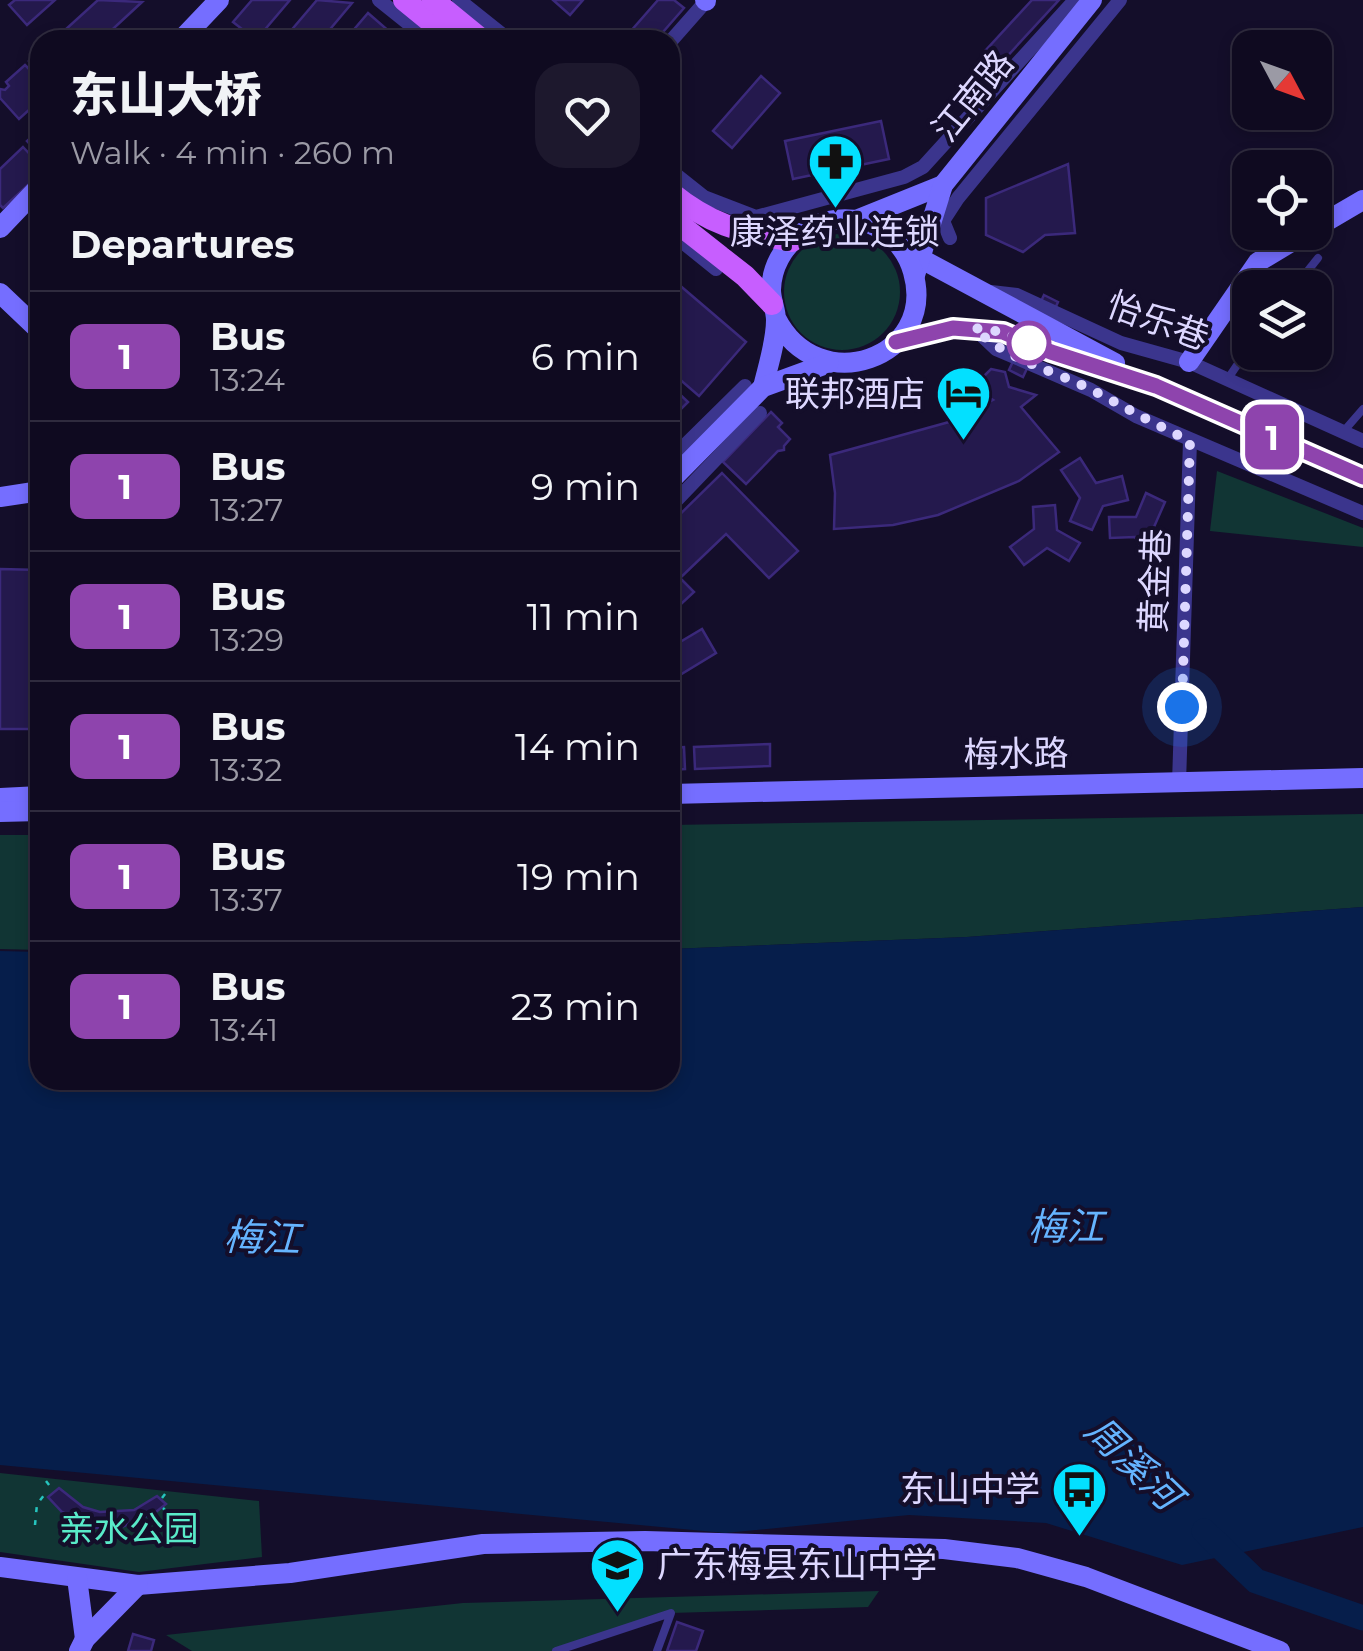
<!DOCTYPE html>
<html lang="en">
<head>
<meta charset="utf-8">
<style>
  :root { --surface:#0f0a20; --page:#1d182d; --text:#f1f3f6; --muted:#9b9aa5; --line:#2f2b3e }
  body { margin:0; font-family:Montserrat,"Noto Sans SC",sans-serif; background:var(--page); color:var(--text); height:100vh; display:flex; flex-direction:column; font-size:38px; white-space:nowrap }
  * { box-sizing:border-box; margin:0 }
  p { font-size:32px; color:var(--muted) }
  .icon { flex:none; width:55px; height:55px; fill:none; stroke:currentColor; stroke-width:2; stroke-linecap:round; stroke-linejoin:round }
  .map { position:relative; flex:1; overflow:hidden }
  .details { position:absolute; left:30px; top:30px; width:650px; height:1060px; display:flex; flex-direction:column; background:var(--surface); border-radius:30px; box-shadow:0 5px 15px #0003,0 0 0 2px var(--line) }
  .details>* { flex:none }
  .badge { padding:0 20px; border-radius:15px; font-size:35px; line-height:65px }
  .needle { width:65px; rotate:131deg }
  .fabs { position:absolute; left:1232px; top:30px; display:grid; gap:20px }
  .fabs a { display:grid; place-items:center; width:100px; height:100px; border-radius:20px; background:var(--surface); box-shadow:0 5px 15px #0003,0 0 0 2px var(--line); font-size:50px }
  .you { position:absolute; width:50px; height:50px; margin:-25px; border:8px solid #fff; border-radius:50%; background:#1a73e8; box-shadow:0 0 0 15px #1a73e833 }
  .map>.badge { position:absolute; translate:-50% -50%; box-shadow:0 0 0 5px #fff }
  h2 { padding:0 40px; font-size:38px; line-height:90px }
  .round { display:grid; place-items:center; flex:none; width:105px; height:105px; border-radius:30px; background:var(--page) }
  .summary { display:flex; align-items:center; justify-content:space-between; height:170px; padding:0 40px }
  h1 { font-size:48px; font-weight:800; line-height:75px }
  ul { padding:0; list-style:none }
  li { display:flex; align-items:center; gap:30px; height:130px; padding:0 40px; border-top:2px solid var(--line) }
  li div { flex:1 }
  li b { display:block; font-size:38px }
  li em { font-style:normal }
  li .badge { min-width:110px; font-weight:700; text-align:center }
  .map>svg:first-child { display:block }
</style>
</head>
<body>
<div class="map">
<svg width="1363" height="1651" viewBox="0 0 1363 1651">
  <rect width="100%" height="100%" fill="#140e2a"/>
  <!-- green -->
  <g fill="#113534">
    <circle cx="842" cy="292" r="58"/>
    <polygon points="1217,471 1363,528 1363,547 1210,531"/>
    <polygon points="1363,814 1363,907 967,937 670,949 670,825"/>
    <polygon points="0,835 40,835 40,950 0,949"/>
    <polygon points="0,1473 259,1501 262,1557 139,1572 0,1552"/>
    <polygon points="879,1591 868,1607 671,1613 558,1651 192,1651 166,1635 463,1603"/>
  </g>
  <!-- water -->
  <polygon fill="#061e4b" points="1363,907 1363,1527 1182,1565 1046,1523 909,1515 725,1533 0,1465 0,951 40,952 40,1080 670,1080 670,949 967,937"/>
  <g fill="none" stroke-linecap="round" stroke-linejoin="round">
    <!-- river -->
    <polyline stroke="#061e4b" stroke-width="25" points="1204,1531 1256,1581 1363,1618"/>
  </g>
  <!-- building -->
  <g fill="#24194d" stroke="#3b297b" stroke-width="2.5">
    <polygon points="15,0 55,0 27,25 9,5"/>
    <polygon points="98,0 142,2 101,40 54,40"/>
    <polygon points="252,0 290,0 256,40 233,22"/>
    <polygon points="317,0 352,3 321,40 283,40"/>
    <polygon points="553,0 583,0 570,15"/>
    <polygon points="658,0 674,0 684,8 656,40 623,40"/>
    <polygon points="1032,0 1059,0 1001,63 986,50"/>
    <polygon points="368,13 390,32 383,40 345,40"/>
    <polygon points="38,53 40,100 19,119 0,98 0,89 5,90 9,86 6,82 25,65 28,68 32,64 29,61"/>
    <polygon points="761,76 780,93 732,148 713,131"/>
    <polygon points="881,121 889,159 793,179 785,141"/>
    <polygon points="40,129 40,155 27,141"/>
    <polygon points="23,147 40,165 40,174 3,208 0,205 0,169"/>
    <polygon points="1068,164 1075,233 1045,235 1023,252 986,235 986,198"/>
    <polygon points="670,277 746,342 699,396 670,371"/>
    <polygon points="1044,295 1058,302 1023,377 1009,370"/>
    <polygon points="991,369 1005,372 1009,387 1036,395 1021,407 1059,452 1019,481 938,515 893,525 834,529 835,493 830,455 949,422 993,400 985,395 981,385 983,377"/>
    <polygon points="670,385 688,402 670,420"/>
    <polygon points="771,412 782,423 778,427 790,439 784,446 784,450 778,451 746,484 723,462"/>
    <polygon points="1080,458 1096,483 1122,476 1128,500 1103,506 1092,530 1070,521 1080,498 1061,470"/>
    <polygon points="722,473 798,551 769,578 726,534 680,578 694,592 681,604 670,593 670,524"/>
    <polygon points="1146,493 1165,502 1154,527 1167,550 1149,560 1135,537 1110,538 1109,517 1136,517"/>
    <polygon points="1055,505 1057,530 1080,543 1069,561 1047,548 1024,565 1010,547 1034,529 1033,507"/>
    <polygon points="0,569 40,570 40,729 0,729"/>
    <polygon points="702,629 716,653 670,681 670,648"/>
    <polygon points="770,744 770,766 695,769 694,747"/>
    <polygon points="684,747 685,769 670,770 670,748"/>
    <polygon points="59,1488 83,1507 100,1512 134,1510 157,1496 166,1504 156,1512 122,1527 96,1528 62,1512 48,1497"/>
    <polygon points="677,1622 703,1631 696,1651 667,1651"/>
    <polygon points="133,1634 154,1640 151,1651 128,1651"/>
  </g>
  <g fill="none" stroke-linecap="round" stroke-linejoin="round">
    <!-- path -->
    <g stroke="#26c5bf" stroke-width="2.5" stroke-dasharray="5 8" stroke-linecap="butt">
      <polyline points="46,1481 53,1490"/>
      <polyline points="162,1498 169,1489"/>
      <polyline points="163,1508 169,1514 167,1534"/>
      <polyline points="35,1525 37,1504 45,1494"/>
    </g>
    <!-- lane -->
    <g stroke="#3b358d" stroke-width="8">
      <polyline points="1294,288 1318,258"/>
      <polyline points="1227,380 1250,346"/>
      <polyline points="1343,432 1363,409"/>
      <polyline points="556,1651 671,1613 657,1651"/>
    </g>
    <!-- street -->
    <g stroke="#3b358d" stroke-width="14">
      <polyline points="379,0 429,40"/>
      <polyline points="459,0 509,40"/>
      <polyline points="670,42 707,0"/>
      <polyline points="670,170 704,197 756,217 904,177 923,167 1075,0"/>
      <polyline points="670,232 716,269"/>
      <polyline points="950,238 943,221 958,198 1120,0"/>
      <polyline points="991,292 1017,295 1121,343 1189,362 1363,441"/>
      <polyline points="975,329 996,349 1091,390 1136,416 1363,513"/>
      <polyline points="670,460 745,386"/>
      <polyline points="670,507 760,413"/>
      <polyline points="1179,783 1190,441"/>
    </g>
    <!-- secondary -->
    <g stroke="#756eff" stroke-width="20">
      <polyline points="705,0 706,1"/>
      <polyline points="181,40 219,0"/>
      <polyline points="856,220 943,185"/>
      <polyline points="0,228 40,186"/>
      <polyline points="1315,228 1363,200"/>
      <polyline points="912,254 1115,363"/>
      <polyline points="915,275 943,185 1092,0"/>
      <polyline points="0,293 40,331"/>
      <polyline points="896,342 953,328 1003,332 1051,352 1156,386 1363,477"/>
      <polyline points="1189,362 1258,262 1308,232"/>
      <path d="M 763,387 C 768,366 776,342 776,320 C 776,310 771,300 771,290 C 772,244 817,211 861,221 C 886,227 906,247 913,272 C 938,358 818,401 776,318"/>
      <polyline points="670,481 763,387 829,363"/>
      <polyline points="0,497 40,491"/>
      <polyline points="670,794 1363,778"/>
      <polyline points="0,798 40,796"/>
      <polyline points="0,812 40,811"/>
      <polyline points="0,1567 138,1585 290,1573 483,1544 645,1541 944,1549 1017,1558 1086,1577 1280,1651"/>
      <polyline points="77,1578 85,1639"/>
      <polyline points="79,1651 85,1639 138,1585"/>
    </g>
    <!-- primary -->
    <g stroke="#c75eff" stroke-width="22">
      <polyline points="404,0 453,40"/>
      <polyline points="433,0 482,40"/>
      <path d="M 670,192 C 713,227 740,231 792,241"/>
      <polyline points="670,217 745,276 772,304"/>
    </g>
  </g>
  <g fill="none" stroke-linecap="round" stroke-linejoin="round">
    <defs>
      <polyline id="line" points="896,342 953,328 1003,332 1051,352 1156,386 1363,477"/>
    </defs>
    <!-- line casing -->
    <use href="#line" stroke="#fff" stroke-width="22"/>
    <!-- line -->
    <use href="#line" stroke="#8e44ad" stroke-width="15"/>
    <!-- walk -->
    <path stroke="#ddd7ff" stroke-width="10" stroke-dasharray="0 18" d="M 1029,343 L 1003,332 L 974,328 C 1010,362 1049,368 1092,390 C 1125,407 1156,425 1190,441 L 1182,707"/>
  </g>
  <!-- icons -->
  <defs>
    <symbol id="pharmacy-pin" viewBox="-11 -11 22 30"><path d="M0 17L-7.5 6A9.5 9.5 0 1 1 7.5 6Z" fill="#03e0ff" stroke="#140e2a"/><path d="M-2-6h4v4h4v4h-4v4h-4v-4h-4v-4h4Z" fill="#111"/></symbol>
    <symbol id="hotel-pin" viewBox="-11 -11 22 30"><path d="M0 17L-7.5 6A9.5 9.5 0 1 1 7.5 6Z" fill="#03e0ff" stroke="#140e2a"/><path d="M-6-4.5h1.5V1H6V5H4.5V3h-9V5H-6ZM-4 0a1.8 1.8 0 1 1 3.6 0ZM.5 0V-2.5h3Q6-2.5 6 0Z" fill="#111"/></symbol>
    <symbol id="bus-pin" viewBox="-11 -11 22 30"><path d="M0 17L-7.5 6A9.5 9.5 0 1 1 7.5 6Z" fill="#03e0ff" stroke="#140e2a"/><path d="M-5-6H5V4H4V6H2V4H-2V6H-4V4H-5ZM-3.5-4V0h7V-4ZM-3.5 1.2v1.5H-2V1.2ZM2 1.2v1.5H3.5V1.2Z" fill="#111"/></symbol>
    <symbol id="school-pin" viewBox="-11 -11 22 30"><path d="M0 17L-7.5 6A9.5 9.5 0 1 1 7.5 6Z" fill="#03e0ff" stroke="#140e2a"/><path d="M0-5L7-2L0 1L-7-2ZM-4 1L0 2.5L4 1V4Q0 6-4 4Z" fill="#111"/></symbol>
  </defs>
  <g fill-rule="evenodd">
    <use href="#pharmacy-pin" x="804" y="130" width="63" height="86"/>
    <use href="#hotel-pin" x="932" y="362" width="63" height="86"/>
    <use href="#bus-pin" x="1048" y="1458" width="63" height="86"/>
    <use href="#school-pin" x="586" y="1534" width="63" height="86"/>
  </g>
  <!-- markers -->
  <circle fill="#fff" stroke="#8e44ad" stroke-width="5" cx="1029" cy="343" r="20"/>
  <g text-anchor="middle" stroke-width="8" stroke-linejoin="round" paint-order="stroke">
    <!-- street labels -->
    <g font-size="35" fill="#ddd7ff" stroke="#140e2a">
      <text transform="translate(973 96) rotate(-51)" y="12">江南路</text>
      <text transform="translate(1158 321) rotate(20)" y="12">怡乐巷</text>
      <text transform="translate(1155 581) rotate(-88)" y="12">黄金巷</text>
      <text transform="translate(1016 754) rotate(-1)" y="12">梅水路</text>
    </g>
    <!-- poi labels -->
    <g font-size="35" fill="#ddd7ff" stroke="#140e2a" text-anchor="end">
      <text x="835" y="244" text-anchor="middle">康泽药业连锁</text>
      <text x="925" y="406">联邦酒店</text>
      <text x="1040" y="1501">东山中学</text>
      <text x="657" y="1577" text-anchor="start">广东梅县东山中学</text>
    </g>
    <!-- park labels -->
    <g font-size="35" fill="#59eac9" stroke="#140e2a">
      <text x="129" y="1541">亲水公园</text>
    </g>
    <!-- water labels -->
    <g font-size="38" font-style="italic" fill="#65b4ff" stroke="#140e2a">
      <text x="1066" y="1240">梅江</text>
      <text transform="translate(262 1238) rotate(2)" y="13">梅江</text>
      <text transform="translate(1133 1463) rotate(44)" y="13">周溪河</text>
    </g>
  </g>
</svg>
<div class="fabs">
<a><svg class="needle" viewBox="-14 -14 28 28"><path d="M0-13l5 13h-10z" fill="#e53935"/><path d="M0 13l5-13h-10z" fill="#9b9aa5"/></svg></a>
<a><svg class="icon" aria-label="locate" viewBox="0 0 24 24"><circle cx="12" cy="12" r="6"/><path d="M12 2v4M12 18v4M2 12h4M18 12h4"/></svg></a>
<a><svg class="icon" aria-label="layers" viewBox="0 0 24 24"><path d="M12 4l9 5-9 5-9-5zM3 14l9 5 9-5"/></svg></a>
</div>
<div class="you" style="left:1182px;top:707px"></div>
<b class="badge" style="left:1272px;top:437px;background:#8e44ad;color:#fff">1</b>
<section class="details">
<div class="summary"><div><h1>东山大桥</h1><p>Walk · 4 min · 260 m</p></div><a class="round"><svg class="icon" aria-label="heart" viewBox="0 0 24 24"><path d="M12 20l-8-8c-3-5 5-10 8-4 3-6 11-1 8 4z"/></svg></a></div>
<h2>Departures</h2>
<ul>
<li><span class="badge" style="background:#8e44ad;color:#fff">1</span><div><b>Bus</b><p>13:24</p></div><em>6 min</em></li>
<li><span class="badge" style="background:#8e44ad;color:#fff">1</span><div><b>Bus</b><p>13:27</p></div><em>9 min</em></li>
<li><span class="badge" style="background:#8e44ad;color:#fff">1</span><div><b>Bus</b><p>13:29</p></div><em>11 min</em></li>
<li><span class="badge" style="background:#8e44ad;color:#fff">1</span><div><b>Bus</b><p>13:32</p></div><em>14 min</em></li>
<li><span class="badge" style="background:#8e44ad;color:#fff">1</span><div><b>Bus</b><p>13:37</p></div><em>19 min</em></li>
<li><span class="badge" style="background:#8e44ad;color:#fff">1</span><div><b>Bus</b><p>13:41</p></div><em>23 min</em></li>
</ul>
</section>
</div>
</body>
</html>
